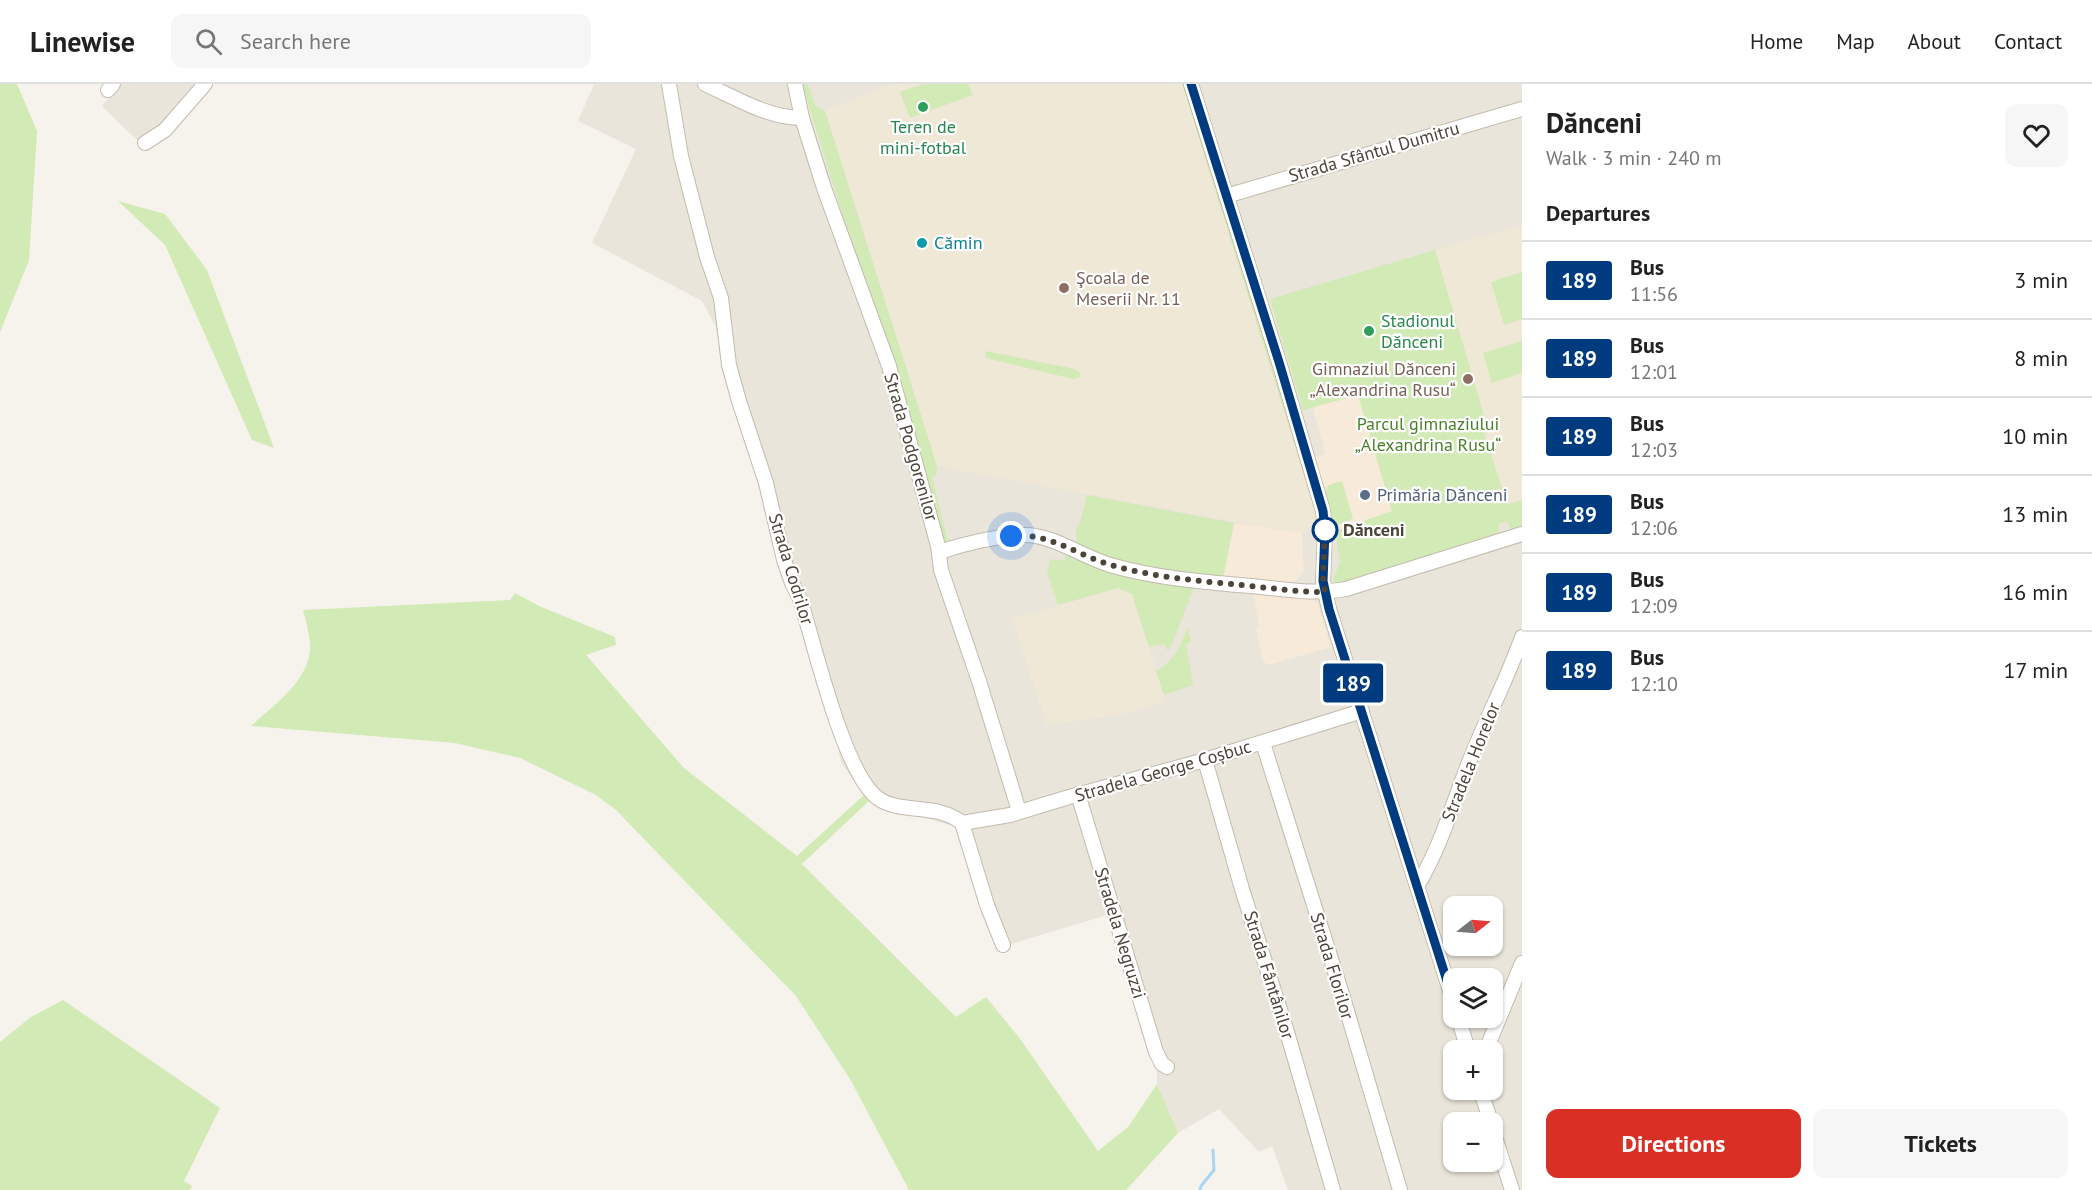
<!DOCTYPE html>
<html lang="en">
<head>
<meta charset="utf-8">
<style>
  :root { --surface:#fff; --page:#f6f6f6; --text:#222; --muted:#767676; --line:#e0e0e0; --accent:#d93025 }
  body { margin:0; font-family:"PT Sans",sans-serif; background:var(--page); color:var(--text); height:100vh; display:flex; flex-direction:column; font-size:22px; white-space:nowrap }
  * { box-sizing:border-box; margin:0 }
  p { font-size:20px; color:var(--muted) }
  .icon { flex:none; width:33px; height:33px; fill:none; stroke:currentColor; stroke-width:2; stroke-linecap:round; stroke-linejoin:round }
  .map { position:relative; flex:1; overflow:hidden }
  .side { display:flex; flex-direction:column; background:var(--surface); width:570px }
  .side>* { flex:none }
  .badge { padding:0 12px; border-radius:4px; font-size:21px; line-height:39px }
  .needle { width:39px; rotate:73deg }
  .tools { position:absolute; left:1443px; top:812px; display:grid; gap:12px }
  .tools a { display:grid; place-items:center; width:60px; height:60px; border-radius:12px; background:var(--surface); box-shadow:0 2px 4px #0004; font-size:30px }
  .you { position:absolute; width:30px; height:30px; margin:-15px; border:4px solid #fff; border-radius:50%; background:#1a73e8; box-shadow:0 0 0 9px #1a73e833 }
  .map>.badge { position:absolute; translate:-50% -50%; box-shadow:0 0 0 3px #fff }
  h2 { padding:0 24px; font-size:22px; line-height:54px }
  .round { display:grid; place-items:center; flex:none; width:63px; height:63px; border-radius:12px; background:var(--page) }
  .summary { display:flex; align-items:center; justify-content:space-between; height:102px; padding:0 24px }
  h1 { font-size:28px; font-weight:700; line-height:45px }
  .cta { display:flex; gap:12px; margin-top:auto; padding:12px 24px }
  .cta a { flex:1; height:69px; border-radius:12px; background:var(--accent); color:#fff; font-size:24px; font-weight:700; line-height:69px; text-align:center }
  .cta a+a { background:var(--page); color:var(--text) }
  ul { padding:0; list-style:none }
  li { display:flex; align-items:center; gap:18px; height:78px; padding:0 24px; border-top:2px solid var(--line) }
  li div { flex:1 }
  li b { display:block; font-size:22px }
  li em { font-style:normal }
  li .badge { min-width:66px; font-weight:700; text-align:center }
  header { display:flex; align-items:center; gap:36px; box-sizing:border-box; height:84px; padding:0 30px; background:var(--surface); border-bottom:2px solid var(--line) }
  header strong { font-size:28px }
  nav { display:flex; gap:33px; margin-inline-start:auto; font-size:21px }
  .search { width:420px; height:54px; background:var(--page); display:flex; align-items:center; gap:15px; box-sizing:border-box; padding:0 21px; border-radius:12px; color:var(--muted); font-size:22px }
  main { display:flex; flex:1; min-height:0 }
  .map>svg:first-child { display:block }
</style>
</head>
<body>
<header>
<strong>Linewise</strong>
<div class="search"><svg class="icon" aria-label="search" viewBox="0 0 24 24"><circle cx="10" cy="10" r="6"/><path d="M15 15l6 6"/></svg>Search here</div>
<nav><a>Home</a><a>Map</a><a>About</a><a>Contact</a></nav>
</header>
<main>
<div class="map">
<svg width="1522" height="1106" viewBox="0 0 1522 1106">
  <rect width="100%" height="100%" fill="#f6f3ec"/>
  <!-- residential -->
  <g fill="#eae5da" fill-rule="evenodd">
    <polygon points="122,0 207,0 162,57 143,65 138,57 102,22"/>
    <path d="M 594,0 L 1522,0 L 1522,1106 L 1288,1106 L 1272,1062 L 1259,1068 L 1219,1025 L 1178,1049 L 1157,1000 L 1157,987 L 1133,917 L 1107,831 L 998,864 L 958,746 L 955,743 L 917,731 L 886,724 L 869,717 L 841,679 L 830,627 L 792,517 L 771,450 L 756,385 L 742,349 L 720,271 L 716,243 L 702,217 L 592,159 L 636,65 L 578,37 ZM 1454,822 L 1492,822 L 1492,861 L 1454,861 ZM 1454,894 L 1492,894 L 1492,933 L 1454,933 ZM 1454,966 L 1492,966 L 1492,1005 L 1454,1005 ZM 1454,1038 L 1492,1038 L 1492,1077 L 1454,1077 Z"/>
  </g>
  <!-- commercial -->
  <g fill="#f7ead8">
    <polygon points="1358,311 1405,470 1335,490 1340,478 1334,442 1315,373 1325,370 1313,323"/>
    <polygon points="1234,439 1302,448 1304,488 1290,502 1223,494"/>
    <polygon points="1253,509 1311,514 1317,518 1331,563 1268,581 1263,577 1256,546 1259,539"/>
  </g>
  <!-- education -->
  <g fill="#efe8d6">
    <polygon points="891,0 1182,0 1320,442 1299,449 1274,445 937,382 825,27"/>
    <polygon points="1522,141 1522,433 1405,470 1358,311 1468,279 1435,166"/>
    <polygon points="1118,504 1132,510 1166,617 1120,631 1047,641 1012,535"/>
  </g>
  <!-- green -->
  <g fill="#d2eab5">
    <polygon points="0,0 17,0 37,47 29,176 0,248"/>
    <polygon points="802,0 808,0 815,21 825,27 937,382 936,391 932,392 947,453 951,457 944,459"/>
    <polygon points="923,0 968,0 973,11 910,34 900,8"/>
    <polygon points="1182,0 1186,0 1320,433 1320,442"/>
    <polygon points="118,117 165,130 207,186 274,364 252,356 165,161"/>
    <polygon points="1435,166 1484,331 1485,352 1507,420 1522,416 1522,444 1515,446 1510,444 1507,437 1499,440 1498,452 1336,502 1333,495 1340,478 1335,447 1392,427 1358,311 1303,326 1270,215"/>
    <polygon points="1522,188 1522,235 1504,241 1491,198"/>
    <polygon points="1522,257 1522,289 1492,299 1483,269"/>
    <polygon points="985,267 1075,285 1080,289 1081,293 1073,295 986,274"/>
    <polygon points="1342,397 1353,435 1334,442 1324,408 1329,401"/>
    <polygon points="1087,411 1234,439 1223,494 1134,483 1077,463 1076,444 1080,439"/>
    <path d="M 1066,468 C 1098,488 1156,494 1193,500 L 1193,506 L 1170,565 L 1167,566 L 1164,560 L 1149,563 L 1132,510 L 1118,504 L 1058,521 L 1047,489 L 1050,475 L 1065,477 Z"/>
    <path d="M 515,509 L 539,522 L 615,553 L 616,561 L 586,571 L 684,684 L 797,772 L 864,711 L 869,717 L 802,780 L 956,933 L 986,913 L 1021,956 L 1098,1067 L 1128,1043 L 1157,1000 L 1178,1049 L 1126,1106 L 909,1106 L 850,995 L 796,912 L 616,726 L 596,711 L 520,674 L 455,659 L 251,642 C 274,621 313,594 310,559 C 309,548 306,537 303,526 L 510,516 Z"/>
    <path d="M 1188,543 L 1191,558 L 1186,560 L 1193,601 L 1164,611 L 1156,587 C 1174,578 1181,561 1188,543 Z"/>
    <polygon points="63,916 220,1024 184,1097 192,1102 190,1106 0,1106 0,958 31,933"/>
  </g>
  <g fill="none" stroke-linecap="round" stroke-linejoin="round">
    <!-- stream -->
    <polyline stroke="#a9d4f2" stroke-width="3" points="1200,1106 1201,1102 1214,1086 1213,1066"/>
    <defs>
      <g id="minor">
        <path d="M 669,0 L 681,72 L 707,173 L 721,214 L 729,281 L 739,317 L 766,399 L 784,476 L 792,499 L 800,515 C 814,558 844,692 879,715 C 901,730 939,719 962,739 L 987,821 L 1003,861"/>
        <path d="M 705,0 C 736,14 768,34 802,34"/>
        <polyline points="795,0 802,34 824,104 889,282 938,462 941,486 979,597 1019,727"/>
        <polyline points="1191,0 1279,278 1323,427 1325,447 1323,497 1329,525 1454,919"/>
        <polyline points="108,6 113,0"/>
        <polyline points="145,59 165,46 205,0"/>
        <polyline points="1226,112 1522,25"/>
        <path d="M 939,468 C 963,460 1000,451 1025,451 C 1053,451 1083,473 1110,481 C 1155,494 1204,498 1251,502 C 1282,505 1314,511 1346,505 L 1522,450"/>
        <polyline points="1263,659 1342,910 1400,1106"/>
        <polyline points="1205,676 1242,805 1287,948 1333,1106"/>
        <polyline points="1078,710 1156,968 1162,980 1167,983"/>
        <polyline points="962,739 1010,731 1069,713 1205,676 1362,627"/>
        <path d="M 1417,802 C 1442,762 1454,714 1472,671 C 1488,631 1508,593 1522,553"/>
        <polyline points="1458,933 1468,966"/>
        <polyline points="1486,966 1522,879"/>
        <polyline points="1480,1005 1491,1038"/>
        <polyline points="1492,1044 1512,1106"/>
      </g>
    </defs>
    <!-- minor casing -->
    <use href="#minor" stroke="#c2bbae" stroke-width="16"/>
    <!-- minor -->
    <use href="#minor" stroke="#fff" stroke-width="14"/>
  </g>
  <g fill="none" stroke-linecap="round" stroke-linejoin="round">
    <defs>
      <polyline id="line" points="1191,0 1279,278 1323,427 1325,447 1323,497 1329,525 1454,919"/>
    </defs>
    <!-- line casing -->
    <use href="#line" stroke="#fff" stroke-width="14"/>
    <!-- line -->
    <use href="#line" stroke="#003b80" stroke-width="9"/>
    <!-- walk -->
    <path stroke="#4b4439" stroke-width="6" stroke-dasharray="0 10.8" d="M 1011,452 C 1048,448 1077,471 1111,481 C 1153,493 1199,497 1242,501 C 1270,504 1297,508 1325,508 L 1323,497 L 1325,446"/>
  </g>
  <!-- markers -->
  <g fill="#2e9e5b" stroke="#fff" stroke-width="2">
    <circle cx="923" cy="23" r="6"/>
    <circle cx="1369" cy="247" r="6"/>
  </g>
  <circle fill="#0f9aa8" stroke="#fff" stroke-width="2" cx="922" cy="159" r="6"/>
  <g fill="#8d6e63" stroke="#fff" stroke-width="2">
    <circle cx="1064" cy="204" r="6"/>
    <circle cx="1468" cy="295" r="6"/>
  </g>
  <circle fill="#5c6f8a" stroke="#fff" stroke-width="2" cx="1365" cy="411" r="6"/>
  <circle fill="#fff" stroke="#003b80" stroke-width="3" cx="1325" cy="446" r="12"/>
  <g text-anchor="middle" stroke-width="4.5" stroke-linejoin="round" paint-order="stroke">
    <!-- leisure labels -->
    <g font-size="18" fill="#27864d" stroke="#fff">
      <text x="923" y="49">Teren de<tspan x="923" dy="21">mini-fotbal</tspan></text>
      <text x="1381" y="243" text-anchor="start">Stadionul<tspan x="1381" dy="21">Dănceni</tspan></text>
    </g>
    <!-- street labels -->
    <g font-size="18" fill="#4b4439" stroke="#fff">
      <text transform="translate(1374 68) rotate(-16)" y="6">Strada Sfântul Dumitru</text>
      <text transform="translate(911 363) rotate(74)" y="6">Strada Podgorenilor</text>
      <text transform="translate(791 485) rotate(73)" y="6">Strada Codrilor</text>
      <text transform="translate(1471 678) rotate(-68)" y="6">Stradela Horelor</text>
      <text transform="translate(1163 687) rotate(-16)" y="6">Stradela George Coșbuc</text>
      <text transform="translate(1120 849) rotate(73)" y="6">Stradela Negruzzi</text>
      <text transform="translate(1332 882) rotate(73)" y="6">Strada Florilor</text>
      <text transform="translate(1269 891) rotate(73)" y="6">Strada Fântânilor</text>
    </g>
    <!-- culture labels -->
    <g font-size="18" fill="#0d838f" stroke="#fff" text-anchor="start">
      <text x="934" y="165">Cămin</text>
    </g>
    <!-- education labels -->
    <g font-size="18" fill="#785e54" stroke="#fff" text-anchor="start">
      <text x="1076" y="200">Şcoala de<tspan x="1076" dy="21">Meserii Nr. 11</tspan></text>
      <text x="1456" y="291" text-anchor="end">Gimnaziul Dănceni<tspan x="1456" dy="21">„Alexandrina Rusu“</tspan></text>
    </g>
    <!-- park labels -->
    <g font-size="18" fill="#4a7f2a" stroke="#fff">
      <text x="1428" y="346">Parcul gimnaziului<tspan x="1428" dy="21">„Alexandrina Rusu“</tspan></text>
    </g>
    <!-- service labels -->
    <g font-size="18" fill="#4e5e75" stroke="#fff" text-anchor="start">
      <text x="1377" y="417">Primăria Dănceni</text>
    </g>
    <!-- stop labels -->
    <g font-size="18" font-weight="bold" fill="#4b4439" stroke="#fff" text-anchor="start">
      <text x="1343" y="452">Dănceni</text>
    </g>
  </g>
</svg>
<div class="tools">
<a><svg class="needle" viewBox="-14 -14 28 28"><path d="M0-13l5 13h-10z" fill="#e53935"/><path d="M0 13l5-13h-10z" fill="#767676"/></svg></a>
<a><svg class="icon" aria-label="layers" viewBox="0 0 24 24"><path d="M12 4l9 5-9 5-9-5zM3 14l9 5 9-5"/></svg></a>
<a>+</a>
<a>−</a>
</div>
<div class="you" style="left:1011px;top:452px"></div>
<b class="badge" style="left:1353px;top:599px;background:#003b80;color:#fff">189</b>
</div>
<section class="side">
<div class="summary"><div><h1>Dănceni</h1><p>Walk · 3 min · 240 m</p></div><a class="round"><svg class="icon" aria-label="heart" viewBox="0 0 24 24"><path d="M12 20l-8-8c-3-5 5-10 8-4 3-6 11-1 8 4z"/></svg></a></div>
<h2>Departures</h2>
<ul>
<li><span class="badge" style="background:#003b80;color:#fff">189</span><div><b>Bus</b><p>11:56</p></div><em>3 min</em></li>
<li><span class="badge" style="background:#003b80;color:#fff">189</span><div><b>Bus</b><p>12:01</p></div><em>8 min</em></li>
<li><span class="badge" style="background:#003b80;color:#fff">189</span><div><b>Bus</b><p>12:03</p></div><em>10 min</em></li>
<li><span class="badge" style="background:#003b80;color:#fff">189</span><div><b>Bus</b><p>12:06</p></div><em>13 min</em></li>
<li><span class="badge" style="background:#003b80;color:#fff">189</span><div><b>Bus</b><p>12:09</p></div><em>16 min</em></li>
<li><span class="badge" style="background:#003b80;color:#fff">189</span><div><b>Bus</b><p>12:10</p></div><em>17 min</em></li>
</ul>
<div class="cta"><a>Directions</a><a>Tickets</a></div>
</section>
</main>
</body>
</html>
